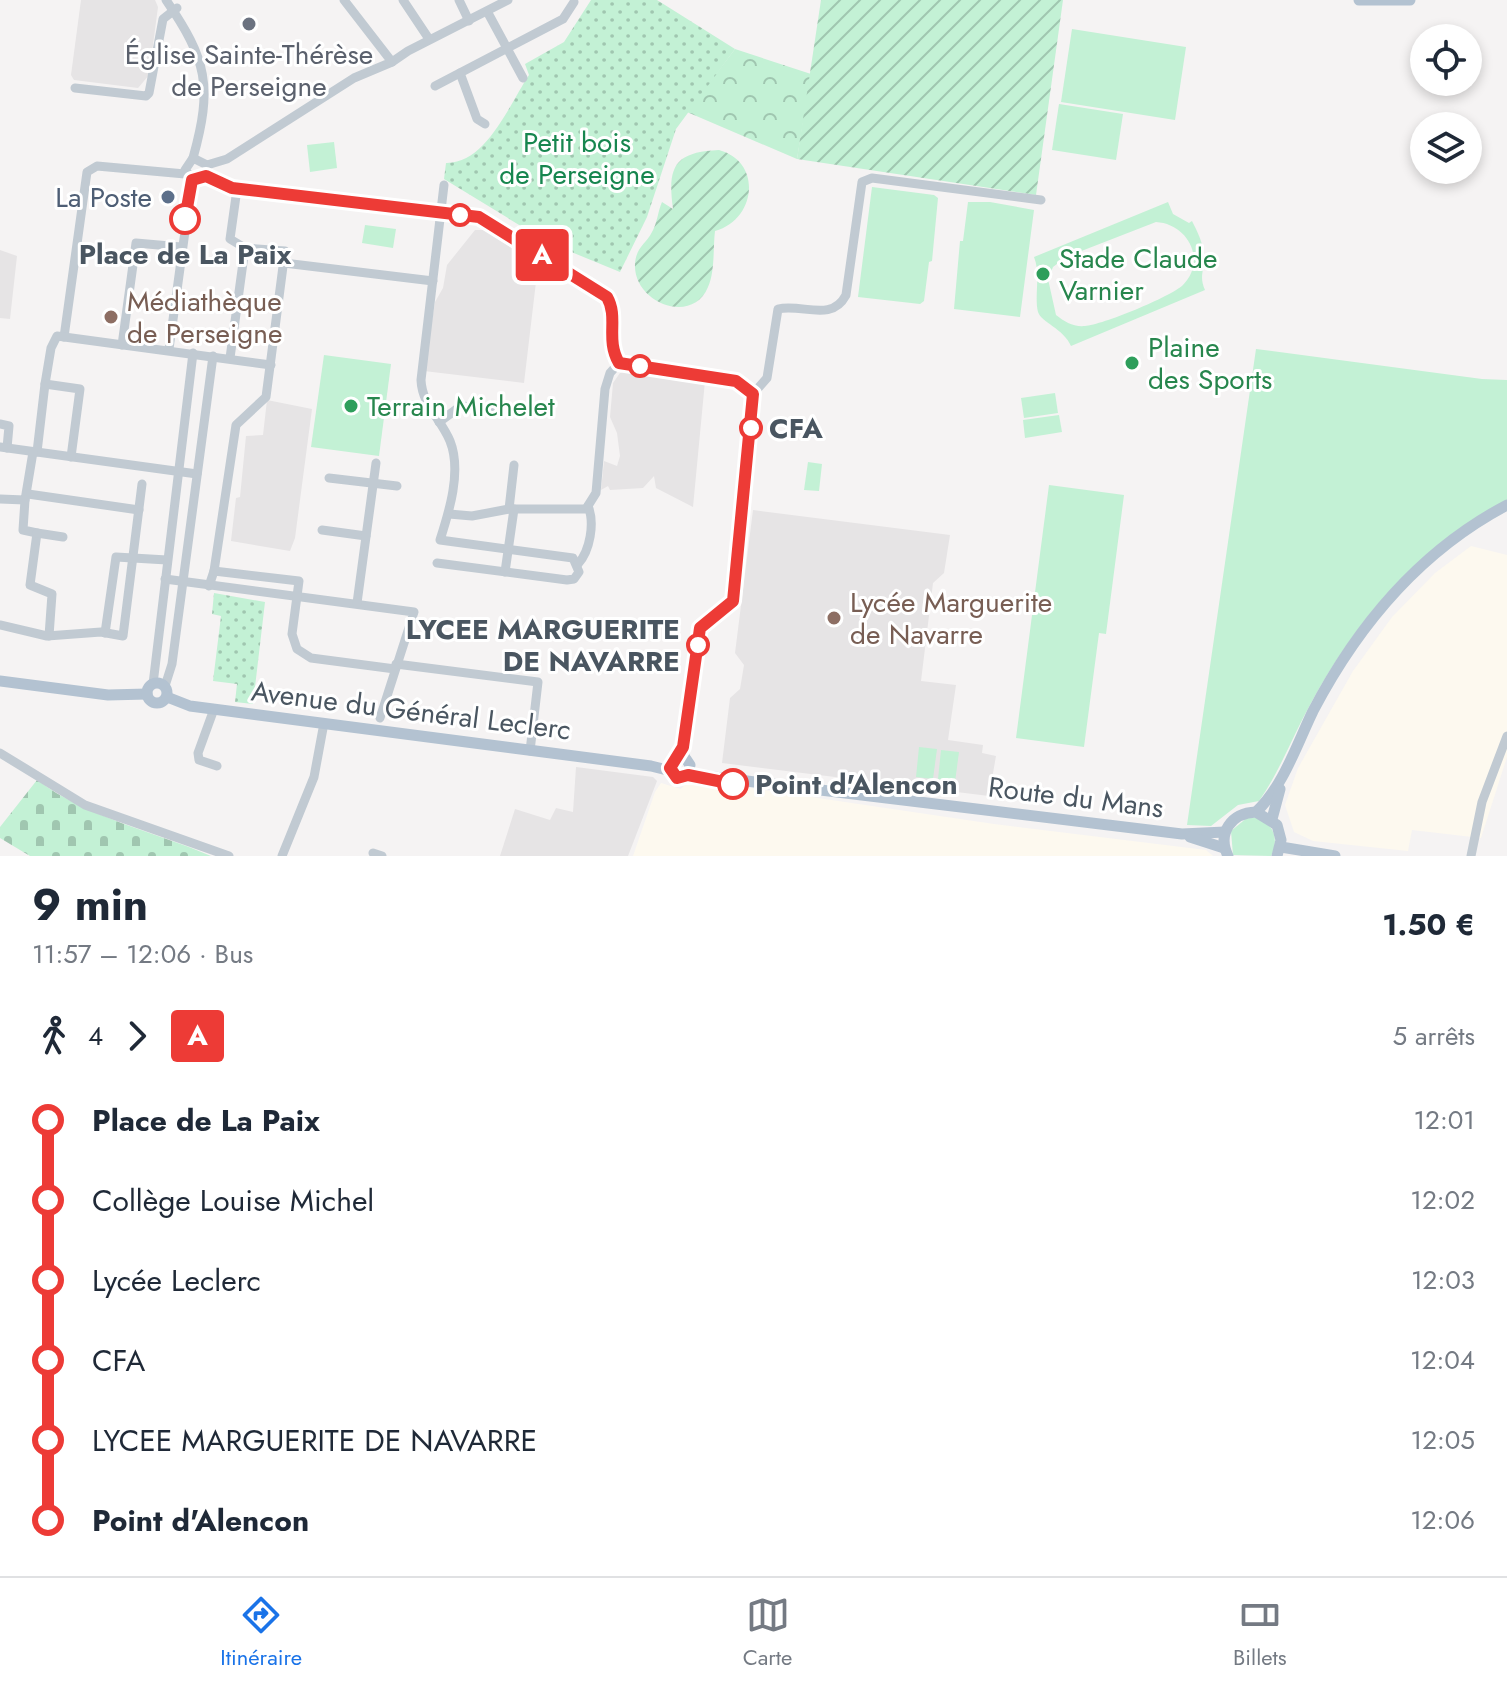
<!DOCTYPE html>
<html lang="fr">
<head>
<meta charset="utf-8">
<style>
  :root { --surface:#fff; --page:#f6f6f7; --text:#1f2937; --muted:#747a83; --line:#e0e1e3; --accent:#1a73e8 }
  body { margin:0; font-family:Jost,sans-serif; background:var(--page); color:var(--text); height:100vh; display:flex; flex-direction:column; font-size:30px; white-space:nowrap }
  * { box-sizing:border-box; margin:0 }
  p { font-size:26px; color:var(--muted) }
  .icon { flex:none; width:44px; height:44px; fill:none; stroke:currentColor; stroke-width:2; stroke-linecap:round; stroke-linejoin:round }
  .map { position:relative; height:856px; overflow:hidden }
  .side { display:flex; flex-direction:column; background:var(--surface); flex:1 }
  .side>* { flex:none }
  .badge { padding:0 16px; border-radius:6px; font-size:28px; line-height:52px }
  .controls { position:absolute; left:1410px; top:24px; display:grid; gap:16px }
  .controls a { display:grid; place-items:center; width:72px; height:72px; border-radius:50%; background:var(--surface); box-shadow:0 4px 12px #0003; font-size:40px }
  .map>.badge { position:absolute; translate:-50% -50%; box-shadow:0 0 0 4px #fff }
  .legs { display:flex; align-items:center; gap:12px; height:88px; padding:0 32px; font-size:26px }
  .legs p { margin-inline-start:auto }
  .overview { display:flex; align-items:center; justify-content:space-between; height:136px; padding:0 32px }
  h1 { font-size:44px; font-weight:700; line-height:60px }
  ul { padding:0 32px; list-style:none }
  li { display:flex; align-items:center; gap:28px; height:80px; font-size:30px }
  li i { display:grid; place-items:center; width:12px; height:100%; margin:0 10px; background:currentColor }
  li i::after { content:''; width:20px; height:20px; margin:-10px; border:6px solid; border-radius:50%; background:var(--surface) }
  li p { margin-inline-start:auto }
  li:first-child i { background:linear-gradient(#0000 50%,currentColor 0) }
  li:last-child i { background:linear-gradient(currentColor 50%,#0000 0) }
  .tabs { display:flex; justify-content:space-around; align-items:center; height:112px; border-top:2px solid var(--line); background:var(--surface); font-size:22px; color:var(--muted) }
  .tabs a { display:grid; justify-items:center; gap:4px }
  .tabs .on { color:var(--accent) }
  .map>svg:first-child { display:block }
</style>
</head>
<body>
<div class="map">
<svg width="1507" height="856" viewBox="0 0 1507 856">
  <defs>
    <pattern id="forest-crowns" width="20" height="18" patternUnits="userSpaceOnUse" patternTransform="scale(2)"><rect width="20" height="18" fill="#c3f1d5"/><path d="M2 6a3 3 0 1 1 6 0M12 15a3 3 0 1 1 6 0" fill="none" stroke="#a0c6b0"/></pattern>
    <pattern id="cemetery-stones" width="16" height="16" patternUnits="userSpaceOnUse" patternTransform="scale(2)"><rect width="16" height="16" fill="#c3f1d5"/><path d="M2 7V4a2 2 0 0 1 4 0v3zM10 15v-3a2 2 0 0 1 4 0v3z" fill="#a0c6b0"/></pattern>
    <pattern id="park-dots" width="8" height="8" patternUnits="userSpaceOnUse" patternTransform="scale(2)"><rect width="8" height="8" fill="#c3f1d5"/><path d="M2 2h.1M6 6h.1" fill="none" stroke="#a0c6b0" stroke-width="1.8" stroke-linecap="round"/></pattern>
    <pattern id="garden-furrows" width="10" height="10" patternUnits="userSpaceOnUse" patternTransform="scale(2)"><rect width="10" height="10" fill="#c3f1d5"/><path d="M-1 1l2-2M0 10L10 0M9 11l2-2" fill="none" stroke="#a0c6b0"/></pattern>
  </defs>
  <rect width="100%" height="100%" fill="#f5f3f3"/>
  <!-- commercial -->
  <g fill="#fdf9ef">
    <polygon points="1471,546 1507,555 1507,757 1481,838 1412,830 1408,851 1313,841 1294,832 1285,805 1298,768 1353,671 1392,617 1435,573"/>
    <polygon points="690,779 994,824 1206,850 1213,856 633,856 655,792 661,783 681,789"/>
  </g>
  <!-- education -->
  <g fill="#e6e4e5">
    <polygon points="81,0 155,0 158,7 149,75 138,88 74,80 71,75"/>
    <polygon points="475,230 484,230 538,265 524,383 424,371 435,302 443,288 447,265"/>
    <polygon points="0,250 17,256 10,319 0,318"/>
    <polygon points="632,369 705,381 693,507 656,488 654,476 643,488 610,490 608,486 601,490 604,461 617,466 620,456 617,433 610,417 613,383 620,373"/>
    <polygon points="267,400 312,409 295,538 290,551 231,541 236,498 240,497 246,436 263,435"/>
    <polygon points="753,510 950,535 944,573 933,583 921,681 956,685 948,740 983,745 982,753 996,756 989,796 722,763 730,698 740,689 744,665 735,653"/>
    <polygon points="576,767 653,777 657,781 628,856 500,856 515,809 550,820 556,808 573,812"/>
  </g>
  <!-- grass -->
  <g fill="#c3f1d5" fill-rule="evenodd">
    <polygon points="1072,29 1186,47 1175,120 1061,102"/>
    <polygon points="1059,104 1123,114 1116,160 1052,150"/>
    <polygon points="334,142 337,168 310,172 307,145"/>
    <polygon points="872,187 934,195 938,198 932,261 929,262 924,301 920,304 858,297"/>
    <polygon points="968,202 990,202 1034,210 1020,317 954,309 960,241 963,241"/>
    <path d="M 1168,202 L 1173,214 L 1189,223 L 1192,221 C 1197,231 1204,244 1204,258 C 1204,272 1199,277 1205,290 L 1071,346 C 1064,329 1041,322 1038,312 C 1034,296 1041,274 1034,257 ZM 1156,222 C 1188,224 1207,260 1183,285 C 1170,297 1102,325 1085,326 C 1073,327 1065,322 1056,315 L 1048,279 L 1053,267 L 1066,257 Z"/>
    <polygon points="365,225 396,229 393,248 362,243"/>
    <path d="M 1256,349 L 1482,379 L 1507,380 L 1507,500 C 1420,544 1357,619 1311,703 C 1293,735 1280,771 1259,801 L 1238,805 L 1211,826 L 1187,825 Z"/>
    <polygon points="324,355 391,364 379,456 311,447"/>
    <polygon points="1055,393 1058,413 1024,418 1021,398"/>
    <polygon points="1059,415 1062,432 1025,438 1023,420"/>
    <polygon points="808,462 822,464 819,491 804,490"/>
    <polygon points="1049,485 1124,495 1106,634 1099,633 1084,747 1016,738"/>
    <polygon points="919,747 937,749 933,779 916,777"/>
    <polygon points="941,750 959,752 955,782 938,779"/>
    <path d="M 1248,817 C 1271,817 1281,837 1271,856 L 1233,855 L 1231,831 Z"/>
  </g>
  <!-- forest -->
  <polygon fill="url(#forest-crowns)" points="735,49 811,74 797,159 687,112"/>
  <!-- cemetery -->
  <path fill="url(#cemetery-stones)" d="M 37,780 C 88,818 153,831 211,856 L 30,856 L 0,838 L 0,827 Z"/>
  <!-- park -->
  <g fill="url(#park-dots)">
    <path d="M 591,0 L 657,0 L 735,49 L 676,129 L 647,217 L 620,272 L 547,242 L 444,179 L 446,163 C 486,164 509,105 529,75 L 525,64 L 564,42 Z"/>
    <polygon points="214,593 265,602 253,704 235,702 237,684 213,681 221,616 212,614"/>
  </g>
  <!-- garden -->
  <g fill="url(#garden-furrows)">
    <polygon points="821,0 1063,0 1036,195 797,159"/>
    <path d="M 719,150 C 763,162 756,220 715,231 C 713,248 715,272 708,287 C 692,326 633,302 635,264 C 636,247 646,244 652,232 C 657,224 658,211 662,202 L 673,209 C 667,166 675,152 719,150 Z"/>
  </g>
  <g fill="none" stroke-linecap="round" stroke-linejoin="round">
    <!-- minor -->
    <g stroke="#c1cad2" stroke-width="9">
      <path d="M 166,0 C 207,60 213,86 193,158"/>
      <polyline points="403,0 429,39"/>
      <polyline points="459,0 469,21"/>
      <polyline points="488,13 523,78"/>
      <polyline points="392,62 408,51 508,0"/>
      <polyline points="460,73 477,119 485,124"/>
      <polyline points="435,86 563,19 574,2"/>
      <polyline points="75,88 146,96 149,93 163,19 177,8"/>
      <polyline points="207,165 227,159 354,78 392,62 344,0"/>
      <path d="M 206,176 L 232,188 L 479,217 L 607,297 C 619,318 605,339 619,363"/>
      <polyline points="206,176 195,181 185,170 193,158 207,165"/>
      <polyline points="284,263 433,281"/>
      <polyline points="64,337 87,172 97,166 185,174"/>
      <polyline points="122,345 136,243 181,247"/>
      <polyline points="169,349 192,180"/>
      <polyline points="230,358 245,248"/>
      <polyline points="619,363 736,381 753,394 733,601 700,628 683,747 686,759"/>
      <polyline points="45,384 51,348 57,336 271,365"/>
      <path d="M 753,394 L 767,378 L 778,309 C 802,303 831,323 846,295 L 862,182 L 872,178 L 1041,200"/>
      <polyline points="439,422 461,406 508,410"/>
      <polyline points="0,424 9,426 7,448"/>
      <polyline points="0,447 197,474"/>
      <polyline points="37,452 45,384 80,389 71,457"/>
      <polyline points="329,478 397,486"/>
      <polyline points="28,494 139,510"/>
      <polyline points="0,499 25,500 33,452"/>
      <polyline points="25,500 23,530 37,533 30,585 52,594 49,636"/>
      <polyline points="509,509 514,465"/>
      <polyline points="449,514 472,516 509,509 586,509 596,493 605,389 610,373 619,363"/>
      <polyline points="322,530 366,536"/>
      <polyline points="37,533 63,537"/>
      <path d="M 437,563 L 567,580 L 574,579 L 579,572 L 573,558 L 440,540 C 449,512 462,471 450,441 C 441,419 422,405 421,380 L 444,185"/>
      <path d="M 578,564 C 590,551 595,523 588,506"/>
      <polyline points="214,571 236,425 266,397 285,251 245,248 230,239 237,189"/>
      <polyline points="505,572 514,509"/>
      <polyline points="165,579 414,612 380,718"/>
      <polyline points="209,586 214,571 299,581 292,634 297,649 311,658 395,669"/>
      <polyline points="357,603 376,463"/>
      <polyline points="0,625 47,636 101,632 123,636 142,484"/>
      <polyline points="105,633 116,557 167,560"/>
      <polyline points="396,664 538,682 530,751"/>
      <polyline points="153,684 193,353"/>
      <polyline points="165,686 172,664 213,356"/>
      <polyline points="214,709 198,753 199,760 217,766"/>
      <polyline points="0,753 85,805 229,856"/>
      <polyline points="373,853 382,856"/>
      <polyline points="282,856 314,777 324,723"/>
      <polyline points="1471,856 1482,802 1507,736"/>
    </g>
    <!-- major -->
    <g stroke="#b3c2d1" stroke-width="11">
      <polyline points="1359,0 1410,0"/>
      <polyline points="0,681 108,695 147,694"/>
      <circle cx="157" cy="693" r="10"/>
      <polyline points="167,697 190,706 651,766 671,771 677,778 688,775 690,765 686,759 678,758 672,762 671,771"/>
      <polyline points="689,774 1182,834 1225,832"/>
      <path d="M 1256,812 C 1283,787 1297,744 1313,711 C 1358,625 1420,551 1507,505"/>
      <polyline points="1272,819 1280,789"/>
      <polyline points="1190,837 1224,848"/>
      <polyline points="1281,847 1335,856"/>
      <path d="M 1228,856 C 1217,833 1231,813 1256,812 L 1277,825 L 1281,840 L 1277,856"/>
    </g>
  </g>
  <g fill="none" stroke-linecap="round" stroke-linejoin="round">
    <defs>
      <path id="line-1" d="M 185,219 L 192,180 L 206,176 L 232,188 L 479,217 L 607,297 C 619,318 605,339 619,363 L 736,381 L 753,394 L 733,601 L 700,628 L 683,747 L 670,768 L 677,778 L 688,775 L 733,784"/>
    </defs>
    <!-- line-1 casing -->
    <use href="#line-1" stroke="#fff" stroke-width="18"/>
    <!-- line-1 -->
    <use href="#line-1" stroke="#ed3b36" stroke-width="12"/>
  </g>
  <!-- markers -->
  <circle fill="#6b7280" stroke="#fff" stroke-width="3" cx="249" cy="24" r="8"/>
  <circle fill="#5c6f8a" stroke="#fff" stroke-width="3" cx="168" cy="197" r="8"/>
  <g fill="#fff" stroke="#ed3b36" stroke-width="4">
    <circle cx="460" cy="215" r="10"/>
    <circle cx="185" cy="219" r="14"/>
    <circle cx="640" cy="366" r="10"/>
    <circle cx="751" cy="428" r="10"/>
    <circle cx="698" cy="645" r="10"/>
    <circle cx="733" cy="784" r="14"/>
  </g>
  <g fill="#2e9e5b" stroke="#fff" stroke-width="3">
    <circle cx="1043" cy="274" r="8"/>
    <circle cx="1132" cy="363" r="8"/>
    <circle cx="351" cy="406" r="8"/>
  </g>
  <g fill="#8d6e63" stroke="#fff" stroke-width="3">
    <circle cx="111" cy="317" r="8"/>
    <circle cx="834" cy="618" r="8"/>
  </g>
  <g text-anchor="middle" stroke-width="6" stroke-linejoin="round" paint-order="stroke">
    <!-- worship labels -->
    <g font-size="28" fill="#5b616d" stroke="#fff">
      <text x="249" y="64">Église Sainte-Thérèse<tspan x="249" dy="32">de Perseigne</tspan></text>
    </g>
    <!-- park labels -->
    <g font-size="28" fill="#17864f" stroke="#fff">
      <text x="577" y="152">Petit bois<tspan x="577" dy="32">de Perseigne</tspan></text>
    </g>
    <!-- service labels -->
    <g font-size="28" fill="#4e5e75" stroke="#fff" text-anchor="end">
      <text x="152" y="207">La Poste</text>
    </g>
    <!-- stop labels -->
    <g font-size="28" font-weight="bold" fill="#4a5661" stroke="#fff" text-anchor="start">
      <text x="185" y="264" text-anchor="middle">Place de La Paix</text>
      <text x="769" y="438">CFA</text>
      <text x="680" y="639" text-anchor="end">LYCEE MARGUERITE<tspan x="680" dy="32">DE NAVARRE</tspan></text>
      <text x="755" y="794">Point d'Alencon</text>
    </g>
    <!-- leisure labels -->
    <g font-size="28" fill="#27864d" stroke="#fff" text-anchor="start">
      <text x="1059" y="268">Stade Claude<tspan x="1059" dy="32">Varnier</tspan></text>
      <text x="1148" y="357">Plaine<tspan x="1148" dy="32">des Sports</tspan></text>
      <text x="367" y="416">Terrain Michelet</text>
    </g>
    <!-- education labels -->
    <g font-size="28" fill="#785e54" stroke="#fff" text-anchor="start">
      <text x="127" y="311">Médiathèque<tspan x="127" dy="32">de Perseigne</tspan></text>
      <text x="850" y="612">Lycée Marguerite<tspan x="850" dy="32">de Navarre</tspan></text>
    </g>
    <!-- street labels -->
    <g font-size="28" fill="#4a5661" stroke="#fff">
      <text transform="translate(411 710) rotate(7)" y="10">Avenue du Général Leclerc</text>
      <text transform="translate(1076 797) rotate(7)" y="10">Route du Mans</text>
    </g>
  </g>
</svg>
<div class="controls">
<a><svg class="icon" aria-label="locate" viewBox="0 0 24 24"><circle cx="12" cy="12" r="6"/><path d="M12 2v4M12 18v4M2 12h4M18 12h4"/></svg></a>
<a><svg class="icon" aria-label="layers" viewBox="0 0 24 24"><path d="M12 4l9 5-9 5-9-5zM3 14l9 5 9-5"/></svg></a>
</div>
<b class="badge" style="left:542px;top:255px;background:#ed3b36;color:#fff">A</b>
</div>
<section class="side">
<div class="overview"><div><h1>9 min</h1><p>11:57 – 12:06 · Bus</p></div><b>1.50 €</b></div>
<div class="legs"><svg class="icon" aria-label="walk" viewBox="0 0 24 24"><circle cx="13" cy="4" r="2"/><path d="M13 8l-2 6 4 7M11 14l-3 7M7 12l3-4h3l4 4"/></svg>4<svg class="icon" aria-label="forward" viewBox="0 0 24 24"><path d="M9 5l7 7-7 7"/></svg><b class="badge" style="background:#ed3b36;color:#fff">A</b><p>5 arrêts</p></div>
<ul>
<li><i style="color:#ed3b36"></i><b>Place de La Paix</b><p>12:01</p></li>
<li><i style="color:#ed3b36"></i><span>Collège Louise Michel</span><p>12:02</p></li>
<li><i style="color:#ed3b36"></i><span>Lycée Leclerc</span><p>12:03</p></li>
<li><i style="color:#ed3b36"></i><span>CFA</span><p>12:04</p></li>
<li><i style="color:#ed3b36"></i><span>LYCEE MARGUERITE DE NAVARRE</span><p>12:05</p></li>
<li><i style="color:#ed3b36"></i><b>Point d'Alencon</b><p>12:06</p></li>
</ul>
</section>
<nav class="tabs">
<a class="on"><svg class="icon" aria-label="directions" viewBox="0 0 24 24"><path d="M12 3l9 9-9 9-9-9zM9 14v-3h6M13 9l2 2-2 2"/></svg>Itinéraire</a>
<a><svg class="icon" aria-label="map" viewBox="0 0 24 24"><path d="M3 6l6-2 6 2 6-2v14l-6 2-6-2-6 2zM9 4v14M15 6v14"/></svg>Carte</a>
<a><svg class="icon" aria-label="tickets" viewBox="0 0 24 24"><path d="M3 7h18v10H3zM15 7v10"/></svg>Billets</a>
</nav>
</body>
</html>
